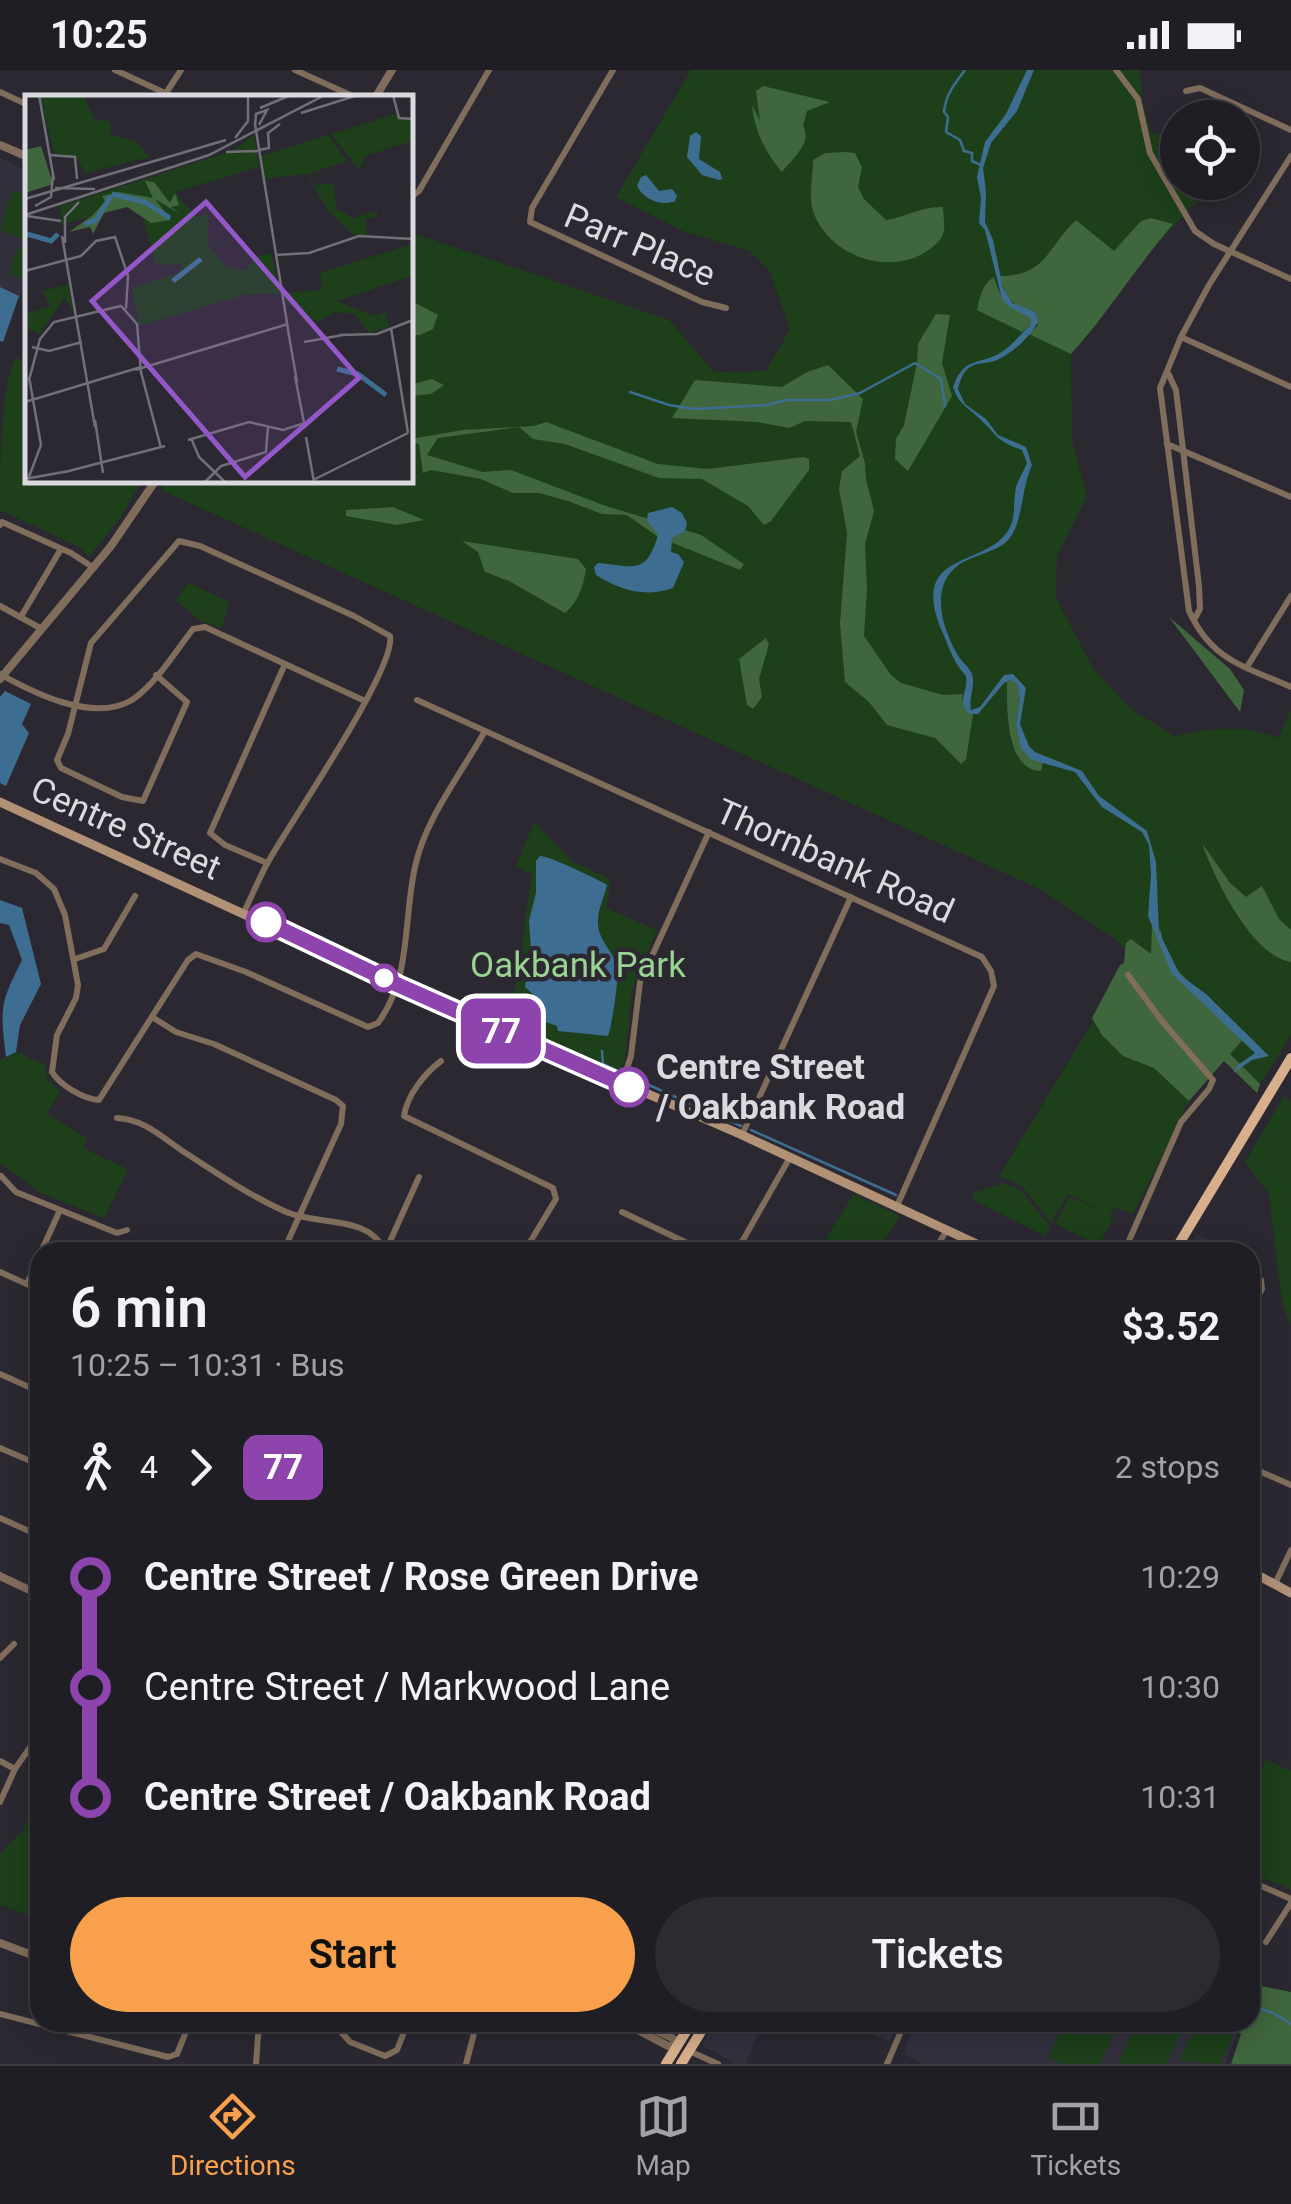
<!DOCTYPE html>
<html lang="en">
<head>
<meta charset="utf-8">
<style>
  :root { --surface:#201e25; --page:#2d2b32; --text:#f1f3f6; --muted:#a2a2a7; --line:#3d3c42; --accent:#f9a04c }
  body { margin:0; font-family:Roboto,sans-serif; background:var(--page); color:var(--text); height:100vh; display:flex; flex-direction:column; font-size:38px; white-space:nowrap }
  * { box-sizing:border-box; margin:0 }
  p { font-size:32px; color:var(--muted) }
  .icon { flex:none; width:55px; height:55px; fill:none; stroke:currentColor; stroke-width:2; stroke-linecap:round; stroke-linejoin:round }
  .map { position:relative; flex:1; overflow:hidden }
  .side { position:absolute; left:30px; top:1172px; width:1230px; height:790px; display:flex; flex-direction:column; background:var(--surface); border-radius:30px; box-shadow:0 5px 25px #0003,0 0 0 2px var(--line) }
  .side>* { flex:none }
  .badge { padding:0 20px; border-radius:15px; font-size:35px; line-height:65px }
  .fabs { position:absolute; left:1160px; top:30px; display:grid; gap:20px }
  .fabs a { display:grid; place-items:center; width:100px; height:100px; border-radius:50%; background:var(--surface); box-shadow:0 5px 25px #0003,0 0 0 2px var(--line); font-size:50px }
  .map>.badge { position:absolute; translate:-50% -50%; box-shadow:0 0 0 5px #fff }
  .legs { display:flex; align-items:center; gap:15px; height:110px; padding:0 40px; font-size:32px }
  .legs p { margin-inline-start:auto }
  .overview { display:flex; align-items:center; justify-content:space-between; height:170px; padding:0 40px }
  h1 { font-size:55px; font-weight:600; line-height:75px }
  .button { display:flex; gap:20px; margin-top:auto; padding:20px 40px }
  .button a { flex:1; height:115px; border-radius:60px; background:var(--accent); color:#111; font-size:40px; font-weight:600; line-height:115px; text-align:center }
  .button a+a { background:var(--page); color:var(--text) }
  ul { padding:0 40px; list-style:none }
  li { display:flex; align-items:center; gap:35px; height:110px; font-size:38px }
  li i { display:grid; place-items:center; width:15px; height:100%; margin:0 12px; background:currentColor }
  li i::after { content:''; width:25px; height:25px; margin:-12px; border:8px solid; border-radius:50%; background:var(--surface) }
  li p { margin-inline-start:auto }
  li:first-child i { background:linear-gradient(#0000 50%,currentColor 0) }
  li:last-child i { background:linear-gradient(currentColor 50%,#0000 0) }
  .status { display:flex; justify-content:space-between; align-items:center; height:70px; padding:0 50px; background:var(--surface); direction:ltr }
  .status svg { height:28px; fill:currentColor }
  .menu { display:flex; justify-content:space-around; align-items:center; height:140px; border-top:2px solid var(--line); background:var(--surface); font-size:28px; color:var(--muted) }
  .menu a { display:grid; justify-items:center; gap:5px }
  .menu .on { color:var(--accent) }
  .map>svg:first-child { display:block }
</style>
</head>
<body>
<div class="status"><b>10:25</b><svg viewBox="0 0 49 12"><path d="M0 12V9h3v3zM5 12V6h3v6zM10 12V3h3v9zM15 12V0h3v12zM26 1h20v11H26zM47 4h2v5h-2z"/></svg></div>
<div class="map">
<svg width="1291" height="1994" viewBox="0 0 1291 1994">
  <rect width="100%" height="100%" fill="#2b2831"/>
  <!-- built -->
  <g fill="#33303e">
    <polygon points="0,88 27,101 27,211 20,227 0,217"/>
    <polygon points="1197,1164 1233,1182 1185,1182"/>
    <polygon points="715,1953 739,1953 759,1962 745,1994 735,1994 702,1975"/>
    <polygon points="847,1953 899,1953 890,1972"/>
    <polygon points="916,1953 1241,1953 1225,1994 924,1994 903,1984"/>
  </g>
  <!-- green -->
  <g fill="#1d3f1a">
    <path d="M 691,0 L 1140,0 L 1142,33 L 1151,63 L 1177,67 L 1178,112 L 1213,113 L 1133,201 L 1095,257 L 1071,284 L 1072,371 L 1087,426 L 1057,486 L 1056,528 L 1094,600 L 1132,640 L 1175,666 C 1212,658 1242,654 1278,668 L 1291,640 L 1291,965 L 1260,1014 L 1115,869 L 1040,819 L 161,420 L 166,410 L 410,410 L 410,162 L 669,250 L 714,302 L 766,301 L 790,259 L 769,200 L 750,181 L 685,162 L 616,127 Z"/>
    <polygon points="12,120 27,126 27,171 0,160"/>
    <polygon points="19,177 27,181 27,211 8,203"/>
    <path d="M 17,287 L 27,297 L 28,410 L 143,410 L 120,448 L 89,487 L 79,477 L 0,440 C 0,404 0,311 17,287 Z"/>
    <polygon points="188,513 230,532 221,558 201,551 176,530"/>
    <polygon points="534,752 574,793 611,809 606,838 657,860 632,920 625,990 619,1005 501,952 514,925 532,804 516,796"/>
    <polygon points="1101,938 1189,1031 1133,1144 1114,1137 1110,1146 1113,1148 1099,1175 1055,1154 1069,1127 1104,1142 1068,1124 1051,1153 1022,1116 999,1106"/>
    <polygon points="16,982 44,994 48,1011 60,1022 47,1044 88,1069 83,1078 128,1099 104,1148 39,1122 0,1093 0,990"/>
    <polygon points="1284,1026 1291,1031 1291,1255 1282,1234 1269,1124 1245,1092"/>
    <polygon points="1003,1113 1021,1120 1050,1156 1045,1166 972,1129 975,1122"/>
    <polygon points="854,1124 900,1146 877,1182 817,1182"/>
    <polygon points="1266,1690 1291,1701 1291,1820 1250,1802 1250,1725"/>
    <polygon points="40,1722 40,1849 0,1835 0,1784 22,1761"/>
    <polygon points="1137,1952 1185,1953 1166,1994 1118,1994"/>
    <polygon points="1064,1953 1118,1953 1100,1994 1062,1994 1048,1988"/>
    <polygon points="1197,1953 1221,1953 1236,1960 1220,1994 1179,1991"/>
  </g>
  <!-- forest -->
  <g fill="#40663d">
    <path d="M 763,16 L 830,32 L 807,41 L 803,56 C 813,73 792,89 782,102 C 765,82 755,62 752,35 L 760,51 L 756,21 Z"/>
    <path d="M 846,82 L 855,83 L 862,97 L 858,117 L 864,129 L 886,150 C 907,147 920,136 943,137 C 943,144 945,153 944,160 C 943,170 932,178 924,183 C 886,205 831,186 814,144 C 808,130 813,105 813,90 L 825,83 Z"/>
    <path d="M 1151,148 L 1173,154 C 1137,196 1108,243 1071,284 L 1029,264 L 1038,255 L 1006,226 L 1000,206 C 1046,206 1046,179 1076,150 L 1114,181 L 1141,151 Z"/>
    <path d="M 994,207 C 1002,236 1011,233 1031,248 L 1031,255 L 1022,262 L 977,240 C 980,227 982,214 994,207 Z"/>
    <polygon points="410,230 438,245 433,259 420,265 410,265"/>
    <polygon points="936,244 950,245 942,293 952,326 908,401 895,389 896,369 904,355 917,293 918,274"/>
    <polygon points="828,295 863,329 856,362 865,393 866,409 874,441 865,474 867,519 864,566 891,605 901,613 943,625 963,624 962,629 973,645 966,689 961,694 935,668 887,655 869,632 845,612 840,554 847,463 839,419 842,401 860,386 851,352 805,351 789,358 758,352 672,348 695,310 782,317 807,302"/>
    <polygon points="432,309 444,315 431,324 410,326 410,315"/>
    <polygon points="546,352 658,394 707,399 803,387 809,389 809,400 771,451 764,455 748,436 702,409 659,408 565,374 533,369 519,357 438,368 427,385 483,402 511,400 603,435 701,465 744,494 740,500 658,467 627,445 602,444 568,431 539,423 513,423 481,409 431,400 423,403 419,374 410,372 410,369 463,360 534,356"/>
    <polygon points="393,437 424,450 397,455 346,446 346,440"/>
    <path d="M 462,471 L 578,489 L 586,499 C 583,517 579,531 565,543 L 509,511 L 485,502 L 478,482 Z"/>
    <polygon points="1169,547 1230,599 1244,620 1240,642"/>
    <polygon points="766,568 769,574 759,609 762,627 753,639 747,635 739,589"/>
    <path d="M 1010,610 L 1017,613 L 1020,631 L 1016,653 L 1032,689 L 1043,693 L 1041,701 C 1005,700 1007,637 1007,611 Z"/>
    <path d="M 1202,773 L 1230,813 L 1246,827 L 1262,816 L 1279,849 L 1291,860 L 1291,892 C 1252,887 1213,806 1202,773 Z"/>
    <polygon points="1152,853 1161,861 1167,890 1245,967 1230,984 1260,1014 1257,1023 1224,991 1189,1031 1154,998 1123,986 1102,965 1092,948 1120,895 1124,893 1126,873 1131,869 1151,884"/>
    <polygon points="1250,1909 1256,1915 1291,1922 1291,1994 1231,1994 1241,1964 1227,1953 1250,1952"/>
  </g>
  <!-- water -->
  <g fill="#3d6e92">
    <path d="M 1027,0 L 1034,0 L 1017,41 L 991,73 L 983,98 L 986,122 L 985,152 L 993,170 L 1003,218 L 1012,233 L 1035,242 L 1038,251 C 1033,264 1015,280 1003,287 C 983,299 966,284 958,319 L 965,334 L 986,349 L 998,365 L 1026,377 L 1032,395 C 1021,419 1023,452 1009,469 C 996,484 970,484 955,498 C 930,520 943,559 957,584 C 960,590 967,595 971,602 C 977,614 968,627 971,640 L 980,637 L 1004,605 L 1013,604 L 1026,618 L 1020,654 L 1029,676 L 1035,682 L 1082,701 L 1099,726 L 1147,761 L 1156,792 L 1159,862 L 1180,905 L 1206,924 L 1269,986 L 1252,990 L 1233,1003 L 1238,995 L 1255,983 L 1172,904 L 1148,846 L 1151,804 L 1149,775 L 1142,762 L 1102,737 L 1075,702 L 1032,690 L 1021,678 L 1016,653 L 1020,630 L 1017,613 L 1010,610 L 1004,613 L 978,644 L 970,644 C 955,632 969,621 966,606 C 952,591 949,576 941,559 C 909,479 986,499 1009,459 C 1017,445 1012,429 1017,414 C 1020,407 1024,400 1027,393 L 1022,380 C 995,370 999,367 981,350 C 969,338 959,335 953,317 C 965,283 983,297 1006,279 C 1015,272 1022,262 1031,255 L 1031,248 L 1011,238 L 1002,229 L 985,160 L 979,153 L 981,128 L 977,107 L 985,72 L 1006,44 Z"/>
    <polygon points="696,62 701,66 699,89 720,102 722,109 719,110 702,105 687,87 690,66"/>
    <path d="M 646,105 L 659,121 L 672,119 L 677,126 L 675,131 C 661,137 643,129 637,116 L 641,107 Z"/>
    <polygon points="0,217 19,226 3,272 0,271"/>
    <path d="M 672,437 L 682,443 L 687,453 L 685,461 L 672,468 L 671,482 L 678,484 L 684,492 L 673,518 C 646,528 619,520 596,505 L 594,497 L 598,493 C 634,496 646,506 658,465 L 647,450 L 648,443 Z"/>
    <polygon points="5,621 31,634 22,654 29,663 6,716 0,713 0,627"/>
    <path d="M 540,786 C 550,786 599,810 607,815 C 604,828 597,841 598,854 C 599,872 613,880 617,897 C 620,904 611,960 608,966 L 558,961 L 557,956 L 546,952 L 539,939 L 541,932 L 525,917 L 531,881 L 529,851 L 536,823 L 536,791 Z"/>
    <path d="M 0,830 L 22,838 L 41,914 L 20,955 L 16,982 L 6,987 C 0,936 0,934 22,890 L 9,855 L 0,853 Z"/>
  </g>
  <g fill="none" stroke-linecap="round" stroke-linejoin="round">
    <!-- stream -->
    <g stroke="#3d6e92" stroke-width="2.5">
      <path d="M 965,0 C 955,14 946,23 944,42 L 948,47 L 946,62 L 960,70 L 964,81 L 972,83 L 972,91 L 981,95"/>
      <polyline points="630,322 669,335 695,339 767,335 786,330 831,330 860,323 915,293 941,309 945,336"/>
      <polyline points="602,981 603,994 618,1001"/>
      <polyline points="631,1007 741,1056"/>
      <polyline points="751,1060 896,1125"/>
      <path d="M 1250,1939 C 1264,1936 1280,1946 1291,1954"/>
    </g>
    <!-- minor -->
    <g stroke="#806d5c" stroke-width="6">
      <polyline points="115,0 176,28"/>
      <polyline points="295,0 357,28"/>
      <polyline points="613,0 532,138 530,152 702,232 726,238"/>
      <polyline points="1116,0 1138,29 1150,83 1195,161 1214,174 1291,209"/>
      <polyline points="1186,21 1200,18 1291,60"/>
      <polyline points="0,22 28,35"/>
      <polyline points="166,23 181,0"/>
      <path d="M 1291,86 L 1209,215 L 1181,267 L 1160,318 L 1189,541 C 1212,591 1244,596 1291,617"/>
      <polyline points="410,128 419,121 489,0"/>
      <polyline points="1181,267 1291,317"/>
      <polyline points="1168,303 1176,320 1199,516 1200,539 1194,550"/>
      <polyline points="1167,374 1291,427"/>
      <polyline points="0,455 2,452 71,483 94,498"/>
      <polyline points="0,536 42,559"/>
      <polyline points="22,545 61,479"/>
      <polyline points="1247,597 1291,526"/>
      <path d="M 0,604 C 34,623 93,653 132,630 C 156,614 175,582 193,559 L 205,557 L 365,631"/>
      <path d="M 156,605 L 187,632 L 143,731 L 122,727 L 61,698 L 57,690 L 68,664 L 91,573 L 179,471 L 200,476 L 354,546 L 390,566 C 397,598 289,754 268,792 C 259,808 252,826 244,842"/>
      <polyline points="417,630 982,887 991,901 994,916 897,1136"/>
      <path d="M 0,789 L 36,803 L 54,819 L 65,845 L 78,915 L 76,928 L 57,965 L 52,1002 C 60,1015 83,1029 99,1030 L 188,890 L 196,884 L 246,902 L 368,957 L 378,953 C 412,906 403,850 415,797 C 425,749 461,704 485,661"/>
      <polyline points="267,793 225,775 210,763 285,594"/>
      <polyline points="75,889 104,879 135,826"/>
      <polyline points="152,947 176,962 214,974 336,1030 343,1036 341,1054 283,1182"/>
      <path d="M 441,991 C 425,1003 407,1025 404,1046 L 553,1118 L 556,1129 L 524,1182"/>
      <polyline points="622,1013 631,986 640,912 709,762"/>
      <path d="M 117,1048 C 144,1049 163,1068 184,1082 C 216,1103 249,1125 284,1141 C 319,1157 367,1143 386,1182"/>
      <polyline points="742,1065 851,827"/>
      <polyline points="1,1106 16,1122 117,1163 127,1160"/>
      <polyline points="622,1142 706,1182"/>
      <polyline points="386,1180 419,1107"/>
      <polyline points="41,1182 60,1140"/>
      <polyline points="731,1182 743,1170 789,1089"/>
      <polyline points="933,1182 947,1160"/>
      <polyline points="1124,1182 1181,1052 1209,1019 1213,1010 1162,951 1128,905"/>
      <polyline points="1250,1200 1261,1210 1262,1219 1250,1241"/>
      <polyline points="0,1202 40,1220"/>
      <polyline points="27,1214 40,1184"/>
      <polyline points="0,1304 40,1322"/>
      <polyline points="0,1378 40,1395"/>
      <polyline points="1250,1397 1291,1415"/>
      <polyline points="0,1448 40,1466"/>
      <polyline points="1275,1514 1291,1480"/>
      <polyline points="0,1588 14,1574"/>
      <polyline points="0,1691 15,1699"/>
      <polyline points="0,1732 15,1699 40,1663"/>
      <polyline points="1250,1811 1291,1829"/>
      <polyline points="1266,1872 1291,1833"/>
      <polyline points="0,1944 168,1987 177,1984 190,1952"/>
      <polyline points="332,1952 350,1972 385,1986 397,1980 408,1952"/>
      <polyline points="689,1981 718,1994"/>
      <polyline points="256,1994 259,1952"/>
      <polyline points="466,1994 477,1952"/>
      <polyline points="887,1994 905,1952"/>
    </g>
    <!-- tertiary -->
    <g stroke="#806d5c" stroke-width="8">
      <polyline points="375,28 392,0"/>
      <polyline points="0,75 28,87"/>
      <polyline points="0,609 111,476 156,410"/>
      <polyline points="0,1506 40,1525"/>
      <polyline points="0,1873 40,1888"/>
      <polyline points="623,1952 668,1976 677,1976"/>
      <polyline points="639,1952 674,1969 677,1975"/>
    </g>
    <!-- secondary -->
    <g stroke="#b19277" stroke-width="9">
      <polyline points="0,732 398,915 742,1065 994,1182"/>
      <polyline points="1250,1501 1291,1523"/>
    </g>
    <!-- primary -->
    <g stroke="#d7af8c" stroke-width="10">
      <polyline points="1174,1182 1291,988"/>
      <polyline points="666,1994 692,1952"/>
      <polyline points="681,1994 707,1952"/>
    </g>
  </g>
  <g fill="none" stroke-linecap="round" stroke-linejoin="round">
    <defs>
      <polyline id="line-1" points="266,852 398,915 629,1017"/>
    </defs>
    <!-- line-1 casing -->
    <use href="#line-1" stroke="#fff" stroke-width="22"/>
    <!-- line-1 -->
    <use href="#line-1" stroke="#8e44ad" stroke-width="15"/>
  </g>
  <!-- markers -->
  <g fill="#fff" stroke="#8e44ad" stroke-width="5">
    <circle cx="266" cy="852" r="18"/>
    <circle cx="384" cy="908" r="12"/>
    <circle cx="629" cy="1017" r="18"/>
  </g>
  <g text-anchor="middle" stroke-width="9" stroke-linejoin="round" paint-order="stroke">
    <!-- street labels -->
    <g font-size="35" fill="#dbdae0" stroke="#2b2831">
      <text transform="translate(640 175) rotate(23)" y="12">Parr Place</text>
      <text transform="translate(126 758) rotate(24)" y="12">Centre Street</text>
      <text transform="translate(835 791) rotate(24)" y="12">Thornbank Road</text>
    </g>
    <!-- park labels -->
    <g font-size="35" fill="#98d391" stroke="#2b2831">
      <text x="578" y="907">Oakbank Park</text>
    </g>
    <!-- stop labels -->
    <g font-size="35" font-weight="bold" fill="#dbdae0" stroke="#2b2831" text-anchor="start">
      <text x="656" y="1009">Centre Street<tspan x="656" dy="40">/ Oakbank Road</tspan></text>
    </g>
  </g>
  <!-- overview -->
  <g transform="translate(25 25)">
    <rect width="388" height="388" fill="#2b2831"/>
    <path d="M 15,0 L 58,0 L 70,25 L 85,26 L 86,40 L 110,46 L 125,62 L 60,78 L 52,63 L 29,58 ZM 370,19 L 387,26 L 387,46 L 341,61 L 334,75 L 306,39 ZM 229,40 L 234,72 L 150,97 L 171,122 L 183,119 L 183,149 L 201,172 L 222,175 L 230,162 L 246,158 L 256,199 L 222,199 L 114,231 L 107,193 L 153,178 L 157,169 L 131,170 L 114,108 L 39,129 L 38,135 L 35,111 L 207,56 ZM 303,40 L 322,66 L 283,79 L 289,90 L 309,89 L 311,114 L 329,123 L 352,116 L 352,123 L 341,123 L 342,140 L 330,141 L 304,117 L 281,79 L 239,84 L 236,61 ZM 387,149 L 387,181 L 312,206 L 349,221 L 360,217 L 365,232 L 344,238 L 330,219 L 310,217 L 292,227 L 261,207 L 259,198 L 297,195 L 295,178 ZM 44,189 L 48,219 L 40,202 L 15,239 L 3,234 L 3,218 L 25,211 L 18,196 Z" fill="#1d3f1a"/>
    <path d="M 16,51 L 28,89 L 0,98 L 0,55 ZM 120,86 L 129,87 L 145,108 L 150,98 L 154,110 L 146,112 L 155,119 L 130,104 L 146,125 L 126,128 L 102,112 L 79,118 L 68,139 L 65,132 L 44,137 L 68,120 L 80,106 L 77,101 L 94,97 L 128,103 Z" fill="#40663d"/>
    <path fill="none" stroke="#3d6e92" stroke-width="5" d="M 87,99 L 120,107 L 145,123M 60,129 L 71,125 L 86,101M 2,139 L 26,146 L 33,139M 148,186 L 176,164M 312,274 L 333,279 L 361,300"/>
    <path fill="none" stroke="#716f77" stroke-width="2.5" d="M 14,0 L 29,85M 368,0 L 374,23 L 388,24M 235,13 L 266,0M 276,18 L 333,0M 230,29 L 263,234M 230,30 L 231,19 L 242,15 L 234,30M 210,43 L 223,26 L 223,0M 234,55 L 244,53 L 243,38 L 255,29M 201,57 L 233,56M 25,60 L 50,62 L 52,84M 30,93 L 70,94M 0,104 L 201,45M 10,111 L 26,102 L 28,79M 0,120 L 184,60 L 300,0M 2,121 L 36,126M 37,141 L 70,332M 40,148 L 40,122 L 54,107M 250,160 L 284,158 L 334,141 L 388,144M 0,176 L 56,161 L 71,146 L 90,142 L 103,181 L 101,214M 262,229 L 272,287M 366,233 L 383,338M 314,240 L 352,239 L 388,225M 279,247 L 318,240M 7,252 L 24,256 L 57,247M 110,275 L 263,229M 270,281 L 280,333M 4,285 L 15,244 L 29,227 L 96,211 L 112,229 L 116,277 L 136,353M 0,307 L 116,272M 70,325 L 78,378M 281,342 L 289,387M 166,343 L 174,362 L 200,387M 163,345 L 224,327 L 258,335 L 280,328M 40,377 L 140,351M 0,384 L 44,376M 288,385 L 383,338M 2,387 L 16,350 L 4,282M 180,387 L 196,371 L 241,357 L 243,331"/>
    <path fill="#9358c7" fill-opacity="0.15" stroke="#9358c7" stroke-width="5" d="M 181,107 L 334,283 L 220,382 L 67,206 Z"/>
    <rect width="388" height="388" fill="none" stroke="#dbdae0" stroke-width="5"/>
  </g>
</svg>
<div class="fabs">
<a><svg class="icon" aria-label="locate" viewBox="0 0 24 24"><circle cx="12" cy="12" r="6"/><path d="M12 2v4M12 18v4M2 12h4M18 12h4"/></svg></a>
</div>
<b class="badge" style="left:501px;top:961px;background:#8e44ad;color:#fff">77</b>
<section class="side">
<div class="overview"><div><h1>6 min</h1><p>10:25 – 10:31 · Bus</p></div><b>$3.52</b></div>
<div class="legs"><svg class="icon" aria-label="walk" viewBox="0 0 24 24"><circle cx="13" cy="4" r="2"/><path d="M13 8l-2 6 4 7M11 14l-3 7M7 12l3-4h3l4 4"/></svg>4<svg class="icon" aria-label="forward" viewBox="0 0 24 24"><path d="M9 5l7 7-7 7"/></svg><b class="badge" style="background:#8e44ad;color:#fff">77</b><p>2 stops</p></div>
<ul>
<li><i style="color:#8e44ad"></i><b>Centre Street / Rose Green Drive</b><p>10:29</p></li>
<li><i style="color:#8e44ad"></i><span>Centre Street / Markwood Lane</span><p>10:30</p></li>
<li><i style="color:#8e44ad"></i><b>Centre Street / Oakbank Road</b><p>10:31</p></li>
</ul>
<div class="button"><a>Start</a><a>Tickets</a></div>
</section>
</div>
<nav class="menu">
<a class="on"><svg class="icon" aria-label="directions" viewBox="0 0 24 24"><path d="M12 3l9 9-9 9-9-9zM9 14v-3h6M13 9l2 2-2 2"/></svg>Directions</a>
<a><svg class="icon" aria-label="map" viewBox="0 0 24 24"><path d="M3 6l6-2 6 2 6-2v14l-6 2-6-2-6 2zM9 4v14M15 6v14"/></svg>Map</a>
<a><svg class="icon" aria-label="tickets" viewBox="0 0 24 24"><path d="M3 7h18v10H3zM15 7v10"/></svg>Tickets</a>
</nav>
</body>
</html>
